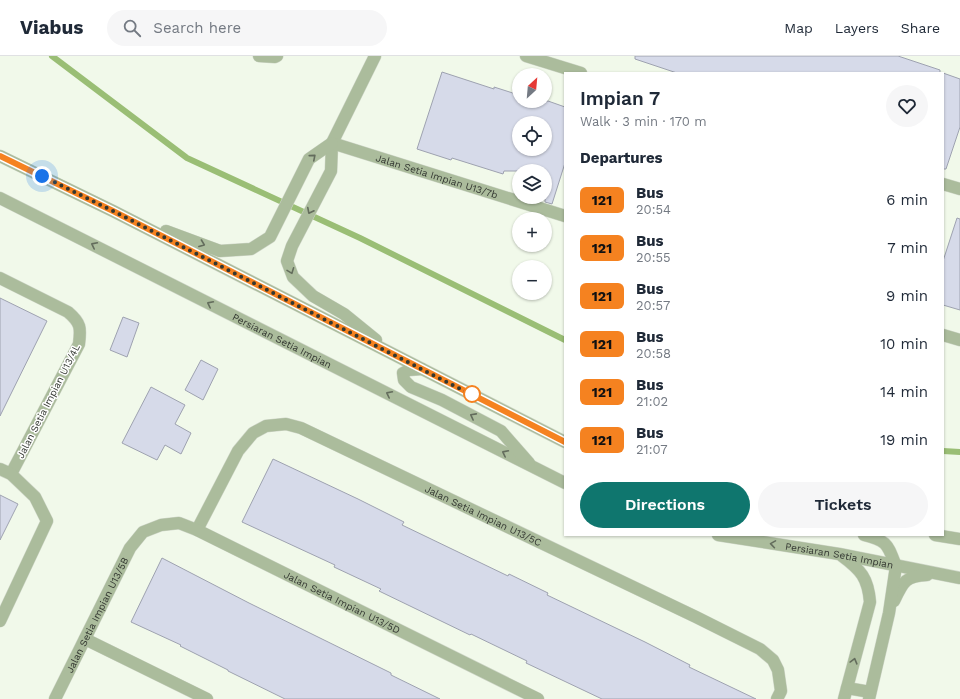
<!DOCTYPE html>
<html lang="en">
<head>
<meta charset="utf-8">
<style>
  :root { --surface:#fff; --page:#f6f6f7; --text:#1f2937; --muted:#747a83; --line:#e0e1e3; --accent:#0f766e }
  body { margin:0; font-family:"Work Sans",sans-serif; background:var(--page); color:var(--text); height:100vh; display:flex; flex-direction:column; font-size:15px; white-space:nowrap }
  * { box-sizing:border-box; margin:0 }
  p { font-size:13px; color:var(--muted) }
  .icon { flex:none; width:22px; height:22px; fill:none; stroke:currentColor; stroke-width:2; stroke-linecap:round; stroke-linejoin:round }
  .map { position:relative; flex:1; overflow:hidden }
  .side { position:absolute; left:564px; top:16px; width:380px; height:464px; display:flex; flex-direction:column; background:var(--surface); border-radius:0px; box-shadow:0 1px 3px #0004 }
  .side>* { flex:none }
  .badge { padding:0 8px; border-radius:6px; font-size:14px; line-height:26px }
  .needle { width:26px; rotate:26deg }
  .controls { position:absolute; left:512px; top:12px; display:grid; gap:8px }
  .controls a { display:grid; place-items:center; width:40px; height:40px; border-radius:50%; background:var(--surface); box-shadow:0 1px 3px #0004; font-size:20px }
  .you { position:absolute; width:20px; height:20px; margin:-10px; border:3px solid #fff; border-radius:50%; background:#1a73e8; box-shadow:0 0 0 6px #1a73e833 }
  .map>.badge { position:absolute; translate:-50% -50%; box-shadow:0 0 0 2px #fff }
  h2 { padding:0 16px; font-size:15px; line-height:36px }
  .round { display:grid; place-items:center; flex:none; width:42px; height:42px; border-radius:21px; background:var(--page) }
  .summary { display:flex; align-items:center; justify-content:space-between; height:68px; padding:0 16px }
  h1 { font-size:19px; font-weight:600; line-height:30px }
  .button { display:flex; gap:8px; margin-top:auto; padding:8px 16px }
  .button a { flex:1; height:46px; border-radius:24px; background:var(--accent); color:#fff; font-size:16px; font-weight:600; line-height:46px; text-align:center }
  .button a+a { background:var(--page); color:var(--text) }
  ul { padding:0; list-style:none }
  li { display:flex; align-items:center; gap:12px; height:48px; padding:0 16px }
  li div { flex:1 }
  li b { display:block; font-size:15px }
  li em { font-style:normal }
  li .badge { min-width:44px; font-weight:700; text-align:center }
  header { display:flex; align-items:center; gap:24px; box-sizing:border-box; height:56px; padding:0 20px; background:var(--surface); border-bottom:1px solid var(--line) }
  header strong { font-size:19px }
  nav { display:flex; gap:22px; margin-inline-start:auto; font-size:14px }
  .search { width:280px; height:36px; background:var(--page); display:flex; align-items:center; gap:10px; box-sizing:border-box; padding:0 14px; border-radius:22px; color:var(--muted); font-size:15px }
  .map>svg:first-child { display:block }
</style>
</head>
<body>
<header>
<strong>Viabus</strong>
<div class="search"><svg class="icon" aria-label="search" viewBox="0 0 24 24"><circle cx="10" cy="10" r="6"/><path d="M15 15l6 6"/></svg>Search here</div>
<nav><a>Map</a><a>Layers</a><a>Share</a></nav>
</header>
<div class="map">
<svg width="960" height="643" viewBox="0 0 960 643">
  <rect width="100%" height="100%" fill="#f1f9ea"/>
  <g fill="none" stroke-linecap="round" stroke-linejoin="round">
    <!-- stream -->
    <g stroke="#9abe75" stroke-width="6">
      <polyline points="52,0 187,102 360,182 565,284"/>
      <polyline points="943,395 960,396"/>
    </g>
  </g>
  <!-- building -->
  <g fill="#d6dae9" stroke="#9ea2b0" fill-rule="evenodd">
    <polygon points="635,0 898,0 940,14 940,17 677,17 635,3"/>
    <path d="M 442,16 L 494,33 L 494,31 L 519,39 L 519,45 L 548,45 L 565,51 L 565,107 L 552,148 L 545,146 L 545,115 L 504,115 L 503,118 L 452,102 L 451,104 L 417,93 ZM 519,67 L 545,67 L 545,93 L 519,93 Z"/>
    <polygon points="943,17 960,23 960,71 946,113 943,113"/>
    <polygon points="957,162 960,163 960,254 943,249 943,205"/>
    <polygon points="0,242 47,265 0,360"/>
    <polygon points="123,261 139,267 127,301 110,294"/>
    <polygon points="201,304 218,313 203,344 185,334"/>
    <polygon points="151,331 185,349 175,368 191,377 181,398 165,389 157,404 122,387"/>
    <polygon points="273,403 358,443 404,466 402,469 508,520 509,518 548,537 547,539 645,586 690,609 689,611 756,643 602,643 526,607 527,605 471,578 470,579 379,535 381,533 334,511 335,509 242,466"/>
    <polygon points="0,439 18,448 0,484"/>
    <polygon points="162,502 249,547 391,617 391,619 440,643 285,643 228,615 228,614 180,590 181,589 131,566"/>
  </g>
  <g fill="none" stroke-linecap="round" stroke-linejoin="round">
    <defs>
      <g id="minor">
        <polyline points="259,0 275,1 277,0"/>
        <polyline points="375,0 332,87 331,115 292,190 287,205 293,221 313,240 344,258 376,284"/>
        <polyline points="526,0 581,17"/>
        <path id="s1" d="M 332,87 L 565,160"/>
        <polyline points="0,100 113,155 565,386"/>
        <polyline points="943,128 960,133"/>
        <path id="s2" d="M 0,142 L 565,427"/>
        <polyline points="166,175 220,195 251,193 270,181 309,103 332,87"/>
        <path d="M 0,222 L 68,256 C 81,267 81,272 79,288 L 11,418"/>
        <polyline points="943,279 960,284"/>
        <polyline points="422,313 409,314 403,317 404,324 411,331 442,344 501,375 529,407"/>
        <polyline points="0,413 11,418 35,441 47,465 0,565"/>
        <path id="s3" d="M 197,474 L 238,395 L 253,377 L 266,370 L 286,368 L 301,372 L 696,561 L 760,593 L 773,604 L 778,614 L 781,635 L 777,643"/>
        <path id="s4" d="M 718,479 L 839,498 L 960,522"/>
        <path d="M 864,479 C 888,485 887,488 896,510"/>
        <polyline points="935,479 960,483"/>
        <path d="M 842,500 C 861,514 868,522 870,546 L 844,643"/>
        <path d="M 894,545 C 903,526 905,520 927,519"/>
        <polyline points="85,583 207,643"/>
        <polyline points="847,632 870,636"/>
        <path id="s5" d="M 55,643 L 130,492 L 143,476 L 161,469 L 179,467 L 197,474 L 538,643"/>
        <polyline points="869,643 889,557 896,510"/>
      </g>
    </defs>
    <!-- minor casing -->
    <use href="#minor" stroke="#cfd6c9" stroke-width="13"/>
    <!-- minor -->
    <use href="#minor" stroke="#abbc9c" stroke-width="12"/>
  </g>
  <!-- one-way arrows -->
  <defs><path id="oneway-chevron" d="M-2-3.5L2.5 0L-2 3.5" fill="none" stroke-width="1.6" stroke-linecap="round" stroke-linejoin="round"/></defs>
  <g stroke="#636c5c">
    <use href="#oneway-chevron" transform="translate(313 101) rotate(-41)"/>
    <use href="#oneway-chevron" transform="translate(310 155) rotate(117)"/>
    <use href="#oneway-chevron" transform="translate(202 188) rotate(21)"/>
    <use href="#oneway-chevron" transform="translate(94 189) rotate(-153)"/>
    <use href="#oneway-chevron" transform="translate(291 215) rotate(69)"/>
    <use href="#oneway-chevron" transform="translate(210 248) rotate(-153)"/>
    <use href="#oneway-chevron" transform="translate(389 338) rotate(-153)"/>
    <use href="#oneway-chevron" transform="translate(473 360) rotate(-152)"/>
    <use href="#oneway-chevron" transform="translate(505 397) rotate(-153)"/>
    <use href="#oneway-chevron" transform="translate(773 488) rotate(-171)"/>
    <use href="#oneway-chevron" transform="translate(854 605) rotate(-75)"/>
  </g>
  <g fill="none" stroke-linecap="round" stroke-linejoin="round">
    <defs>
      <polyline id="line" points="0,100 113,155 565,386"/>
    </defs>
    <!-- line casing -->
    <use href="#line" stroke="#fff" stroke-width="9"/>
    <!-- line -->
    <use href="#line" stroke="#f58220" stroke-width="6"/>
    <!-- walk -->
    <polyline stroke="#333731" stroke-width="4" stroke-dasharray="0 7.2" points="42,120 113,155 474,340 472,338"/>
  </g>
  <!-- markers -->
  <circle fill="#fff" stroke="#f58220" stroke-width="2" cx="472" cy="338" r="8"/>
  <g text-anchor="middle" stroke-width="3" stroke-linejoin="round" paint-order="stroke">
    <!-- street labels -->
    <g font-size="10" fill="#333731" stroke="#fff">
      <text dy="4" stroke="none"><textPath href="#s1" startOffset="110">Jalan Setia Impian U13/7b</textPath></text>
      <text dy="4" stroke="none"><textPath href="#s2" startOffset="316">Persiaran Setia Impian</textPath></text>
      <text transform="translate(48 345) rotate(-63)" y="4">Jalan Setia Impian U13/4L</text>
      <text dy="4" stroke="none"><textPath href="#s3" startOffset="365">Jalan Setia Impian U13/5C</textPath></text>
      <text dy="4" stroke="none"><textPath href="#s4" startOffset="123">Persiaran Setia Impian</textPath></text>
      <text dy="4" stroke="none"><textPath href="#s5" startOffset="408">Jalan Setia Impian U13/5D</textPath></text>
      <text dy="4" stroke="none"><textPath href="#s5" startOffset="94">Jalan Setia Impian U13/5B</textPath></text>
    </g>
  </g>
</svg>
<div class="controls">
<a><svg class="needle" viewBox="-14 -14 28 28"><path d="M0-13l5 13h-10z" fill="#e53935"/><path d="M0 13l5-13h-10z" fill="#747a83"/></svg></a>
<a><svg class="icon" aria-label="locate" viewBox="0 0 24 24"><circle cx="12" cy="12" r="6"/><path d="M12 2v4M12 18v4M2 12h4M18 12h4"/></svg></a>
<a><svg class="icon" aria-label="layers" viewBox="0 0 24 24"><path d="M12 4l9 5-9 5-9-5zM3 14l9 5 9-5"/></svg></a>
<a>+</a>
<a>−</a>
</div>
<div class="you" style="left:42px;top:120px"></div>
<section class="side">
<div class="summary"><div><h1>Impian 7</h1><p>Walk · 3 min · 170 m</p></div><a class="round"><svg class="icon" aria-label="heart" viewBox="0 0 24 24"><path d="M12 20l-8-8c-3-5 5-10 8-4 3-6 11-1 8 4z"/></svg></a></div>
<h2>Departures</h2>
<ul>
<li><span class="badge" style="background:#f58220;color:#111">121</span><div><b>Bus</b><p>20:54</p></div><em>6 min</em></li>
<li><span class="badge" style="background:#f58220;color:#111">121</span><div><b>Bus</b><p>20:55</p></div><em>7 min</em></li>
<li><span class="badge" style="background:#f58220;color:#111">121</span><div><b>Bus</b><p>20:57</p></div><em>9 min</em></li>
<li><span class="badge" style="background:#f58220;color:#111">121</span><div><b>Bus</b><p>20:58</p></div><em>10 min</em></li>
<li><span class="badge" style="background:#f58220;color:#111">121</span><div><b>Bus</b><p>21:02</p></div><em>14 min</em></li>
<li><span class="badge" style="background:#f58220;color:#111">121</span><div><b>Bus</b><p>21:07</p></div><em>19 min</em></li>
</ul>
<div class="button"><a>Directions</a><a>Tickets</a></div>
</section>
</div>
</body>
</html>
